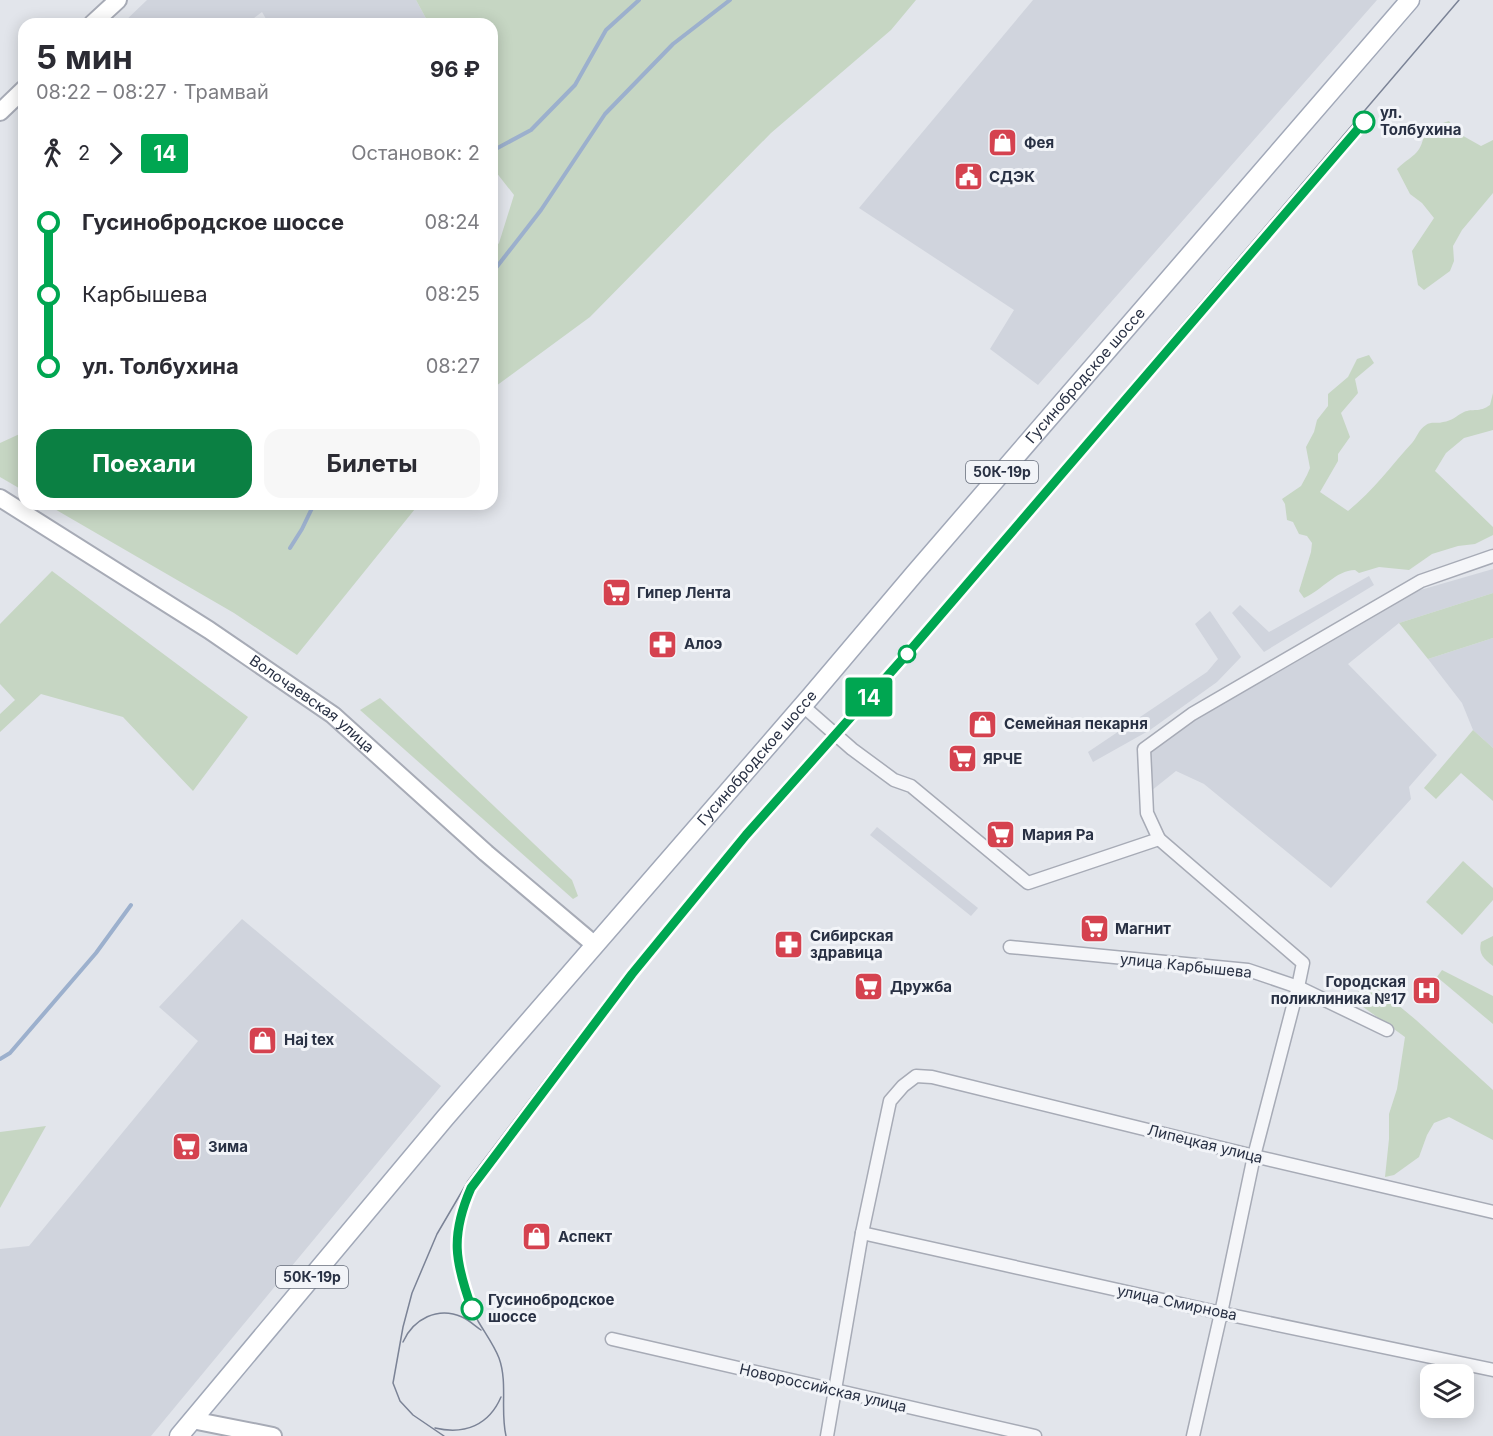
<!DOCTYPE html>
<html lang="ru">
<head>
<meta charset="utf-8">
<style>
  :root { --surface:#fff; --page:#f7f7f7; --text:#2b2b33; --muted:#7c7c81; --accent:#0b8043 }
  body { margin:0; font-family:Inter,sans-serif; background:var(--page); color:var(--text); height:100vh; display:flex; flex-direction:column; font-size:22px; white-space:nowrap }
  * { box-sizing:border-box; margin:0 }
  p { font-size:20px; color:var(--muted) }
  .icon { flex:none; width:33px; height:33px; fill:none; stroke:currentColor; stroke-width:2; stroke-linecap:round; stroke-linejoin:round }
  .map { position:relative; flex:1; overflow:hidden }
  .sheet { position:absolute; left:18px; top:18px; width:480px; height:492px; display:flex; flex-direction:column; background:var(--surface); border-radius:18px; box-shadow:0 3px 15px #0003 }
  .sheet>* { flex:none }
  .badge { padding:0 12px; border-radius:4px; font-size:21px; line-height:39px }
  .buttons { position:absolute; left:1420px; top:1364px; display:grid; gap:12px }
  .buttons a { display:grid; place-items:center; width:54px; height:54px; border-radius:12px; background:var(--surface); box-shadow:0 3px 15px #0003; font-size:30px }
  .map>.badge { position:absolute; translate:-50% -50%; box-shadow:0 0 0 3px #fff }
  .legs { display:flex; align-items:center; gap:9px; height:66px; padding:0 18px; font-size:20px }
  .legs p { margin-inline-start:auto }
  .headline { display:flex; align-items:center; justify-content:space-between; height:102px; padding:0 18px }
  h1 { font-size:33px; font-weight:700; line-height:45px }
  .cta { display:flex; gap:12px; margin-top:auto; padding:12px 18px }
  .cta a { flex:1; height:69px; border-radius:18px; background:var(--accent); color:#fff; font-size:24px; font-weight:700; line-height:69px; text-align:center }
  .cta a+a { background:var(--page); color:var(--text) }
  ul { padding:0 18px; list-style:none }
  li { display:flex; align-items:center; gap:21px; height:72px; font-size:22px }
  li i { display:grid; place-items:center; width:9px; height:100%; margin:0 8px; background:currentColor }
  li i::after { content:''; width:15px; height:15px; margin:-8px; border:4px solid; border-radius:50%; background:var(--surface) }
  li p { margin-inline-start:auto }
  li:first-child i { background:linear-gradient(#0000 50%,currentColor 0) }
  li:last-child i { background:linear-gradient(currentColor 50%,#0000 0) }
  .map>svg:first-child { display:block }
</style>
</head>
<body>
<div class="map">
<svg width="1493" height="1436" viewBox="0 0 1493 1436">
  <rect width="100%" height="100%" fill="#e2e5eb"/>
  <!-- built -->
  <g fill="#d0d4dd">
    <polygon points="147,0 416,0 429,24 269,24 262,12 246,24 122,24"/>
    <polygon points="1033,0 1377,0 1038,385 990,349 1014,310 859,208"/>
    <polygon points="1493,569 1493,593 1399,623 1348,664 1437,755 1409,787 1411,799 1331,888 1204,784 1176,771 1151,791 1148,753 1194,720 1403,595"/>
    <polygon points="1369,576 1374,585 1264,652 1232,613 1240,605 1269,632"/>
    <polygon points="1210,611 1241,657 1217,682 1150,730 1093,762 1088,752 1207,672 1218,659 1195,624"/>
    <polygon points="1493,638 1493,748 1473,730 1462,703 1428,659"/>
    <polygon points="877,827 978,908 971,916 870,835"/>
    <polygon points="242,919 441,1086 151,1436 0,1436 0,1249 29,1246 198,1041 159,1007"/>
  </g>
  <!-- green -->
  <g fill="#c6d6c3">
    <polygon points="416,0 916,0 891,30 771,133 590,317 496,386 492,387 492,251 499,243 514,195 492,167 492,24 429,24"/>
    <path d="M 1449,121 L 1458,133 L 1481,146 L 1493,140 L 1493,193 L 1462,230 L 1453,246 L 1454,261 L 1450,271 L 1424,290 L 1418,285 L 1412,251 L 1434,218 L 1422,203 L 1410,194 L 1397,169 C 1415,152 1421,156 1425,129 Z"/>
    <path d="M 1369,355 L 1374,363 L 1355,379 L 1358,393 L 1341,413 L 1350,437 L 1338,454 L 1338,461 L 1320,492 L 1348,511 C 1372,492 1391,466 1412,443 C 1417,437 1419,429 1426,425 C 1431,421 1437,424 1443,422 C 1452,421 1456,416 1464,412 C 1473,408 1479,413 1490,405 L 1493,393 L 1493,430 L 1464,438 L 1446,453 L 1435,471 L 1493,527 L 1493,535 L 1475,544 L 1458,546 L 1432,554 L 1409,570 L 1379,567 L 1359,573 L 1355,570 C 1336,570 1321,591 1304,598 L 1299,591 L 1311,552 L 1312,543 L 1307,536 L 1299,534 L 1293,522 L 1287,520 L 1285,504 L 1282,499 L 1301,486 L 1307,475 L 1310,468 L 1306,447 L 1314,432 L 1317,420 L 1328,406 L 1328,394 L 1348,377 L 1357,359 Z"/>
    <polygon points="24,432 24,491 0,477 0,443"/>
    <polygon points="46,504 419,504 297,655 234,613"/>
    <polygon points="52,571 248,717 193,791 123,717 41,694 0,732 0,714 15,700 0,684 0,624"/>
    <polygon points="1493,593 1493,638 1428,659 1399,623"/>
    <polygon points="380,698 572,880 578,896 573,899 360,710"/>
    <polygon points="1473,730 1493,748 1493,801 1461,773 1436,799 1424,788"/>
    <polygon points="1463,861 1493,888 1493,900 1462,935 1426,902"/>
    <path d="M 1493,936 L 1493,966 C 1484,959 1478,954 1481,942 Z"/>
    <polygon points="1442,970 1493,996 1493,1024 1437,977"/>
    <polygon points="1368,980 1416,1020 1493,1090 1493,1140 1449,1117 1434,1123 1427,1135 1419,1157 1394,1175 1385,1177 1389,1139 1389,1114 1397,1089 1405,1037 1352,999"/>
    <polygon points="46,1126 0,1208 0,1132"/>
  </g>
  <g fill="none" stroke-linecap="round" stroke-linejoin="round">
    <!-- stream -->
    <g stroke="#9cb0cd" stroke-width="4">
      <polyline points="492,151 531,130 575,85 606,30 639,0"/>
      <polyline points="492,273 541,210 605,114 673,44 730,0"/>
      <polyline points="290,548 302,529 314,504"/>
      <polyline points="0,1059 10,1053 96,953 131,905"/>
    </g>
    <defs>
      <g id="street">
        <polyline points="803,706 852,749 894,780 911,786 1028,883 1159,839 1147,813 1144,749 1192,714 1421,581 1493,556"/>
        <polyline points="1159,839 1303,963 1298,987 1254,1156 1221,1313 1193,1436"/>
        <polyline points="1010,947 1248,970 1298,987 1387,1030"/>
        <polyline points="862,1233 1221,1313 1493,1370"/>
        <polyline points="612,1339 1035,1436"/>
        <polyline points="827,1436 862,1233 890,1101 903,1086 916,1076 932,1077 1254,1156 1493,1212"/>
      </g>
      <g id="secondary">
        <polyline points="92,24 118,0"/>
        <polyline points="0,112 24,89"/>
        <path id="s1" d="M 0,498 L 209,630 L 333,715 L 486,853 L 595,945"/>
        <polyline points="192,1420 273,1436"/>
      </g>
      <g id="primary">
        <path id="s2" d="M 179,1436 L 445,1118 L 811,696 L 915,573 L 1410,0"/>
      </g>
    </defs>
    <!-- street casing -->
    <use href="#street" stroke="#a7abb6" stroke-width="15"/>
    <!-- secondary casing -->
    <use href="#secondary" stroke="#a7abb6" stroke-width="20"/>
    <!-- primary casing -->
    <use href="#primary" stroke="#a1a8b8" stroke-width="21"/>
    <!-- street -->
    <use href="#street" stroke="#f5f6f9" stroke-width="12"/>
    <!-- secondary -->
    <use href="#secondary" stroke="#fff" stroke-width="16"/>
    <!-- primary -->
    <use href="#primary" stroke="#fff" stroke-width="18"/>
    <!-- tram -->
    <g stroke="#7b8396" stroke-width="1.5">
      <path d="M 472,1188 C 449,1237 454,1274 478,1321 C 485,1333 494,1345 499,1358 C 508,1383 500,1410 506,1436"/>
      <path d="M 403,1342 C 413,1319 438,1306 462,1317 C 469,1320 475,1326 481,1330"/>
      <path d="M 435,1428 C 465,1435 489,1425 501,1397"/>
      <polyline points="444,1436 413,1415 400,1401 393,1383 403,1327 412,1293 437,1234 468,1181 627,971 742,832 903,651 1459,0"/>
    </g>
  </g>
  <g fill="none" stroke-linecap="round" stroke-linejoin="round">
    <defs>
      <path id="line-1" d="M 472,1309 C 455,1262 450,1236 471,1188 L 632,974 L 746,835 L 907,654 L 1364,122"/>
    </defs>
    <!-- line-1 casing -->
    <use href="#line-1" stroke="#fff" stroke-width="14"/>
    <!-- line-1 -->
    <use href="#line-1" stroke="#00a651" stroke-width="9"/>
  </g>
  <!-- icons -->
  <defs>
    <symbol id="shop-square" viewBox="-11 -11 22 22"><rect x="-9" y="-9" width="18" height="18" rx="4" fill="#d5424f" stroke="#f2f4f8"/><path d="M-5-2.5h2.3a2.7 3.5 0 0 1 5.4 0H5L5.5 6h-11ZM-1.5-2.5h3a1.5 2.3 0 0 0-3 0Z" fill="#fff"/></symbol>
    <symbol id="civic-square" viewBox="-11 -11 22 22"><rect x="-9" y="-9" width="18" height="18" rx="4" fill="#d5424f" stroke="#f2f4f8"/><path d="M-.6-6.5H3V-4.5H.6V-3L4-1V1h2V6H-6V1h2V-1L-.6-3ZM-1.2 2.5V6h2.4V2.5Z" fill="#fff"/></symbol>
    <symbol id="supermarket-square" viewBox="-11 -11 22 22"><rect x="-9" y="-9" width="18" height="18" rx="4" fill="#d5424f" stroke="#f2f4f8"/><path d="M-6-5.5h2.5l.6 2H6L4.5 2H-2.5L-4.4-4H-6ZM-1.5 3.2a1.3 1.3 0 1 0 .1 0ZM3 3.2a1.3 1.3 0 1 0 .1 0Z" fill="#fff"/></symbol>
    <symbol id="pharmacy-square" viewBox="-11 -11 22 22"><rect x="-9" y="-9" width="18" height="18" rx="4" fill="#d5424f" stroke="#f2f4f8"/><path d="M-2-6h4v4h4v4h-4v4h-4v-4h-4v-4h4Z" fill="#fff"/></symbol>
    <symbol id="hospital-square" viewBox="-11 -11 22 22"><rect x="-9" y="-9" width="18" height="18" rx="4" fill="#d5424f" stroke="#f2f4f8"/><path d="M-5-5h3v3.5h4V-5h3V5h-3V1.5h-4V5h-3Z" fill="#fff"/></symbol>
  </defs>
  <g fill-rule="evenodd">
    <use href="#shop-square" x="986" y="126" width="33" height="33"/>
    <use href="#civic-square" x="952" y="160" width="33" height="33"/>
    <use href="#supermarket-square" x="600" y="576" width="33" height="33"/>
    <use href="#pharmacy-square" x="646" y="628" width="33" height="33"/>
    <use href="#shop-square" x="966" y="708" width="33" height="33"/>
    <use href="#supermarket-square" x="946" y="742" width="33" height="33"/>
    <use href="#supermarket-square" x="984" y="818" width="33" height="33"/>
    <use href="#supermarket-square" x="1078" y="912" width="33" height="33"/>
    <use href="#pharmacy-square" x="772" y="928" width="33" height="33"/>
    <use href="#supermarket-square" x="852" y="970" width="33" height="33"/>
    <use href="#hospital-square" x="1410" y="974" width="33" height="33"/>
    <use href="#shop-square" x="246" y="1024" width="33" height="33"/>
    <use href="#supermarket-square" x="170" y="1130" width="33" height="33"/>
    <use href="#shop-square" x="520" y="1220" width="33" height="33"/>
  </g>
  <!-- markers -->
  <g fill="#fff" stroke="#00a651" stroke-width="3">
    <circle cx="1364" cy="122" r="10"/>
    <circle cx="907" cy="654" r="8"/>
    <circle cx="472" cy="1309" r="10"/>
  </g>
  <g text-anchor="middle" stroke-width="6" stroke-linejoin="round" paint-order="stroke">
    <!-- shield labels -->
    <g fill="#f2f4f8" stroke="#656c7a" stroke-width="1.5">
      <rect x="966" y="461" width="72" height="22" rx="4.5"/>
      <rect x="276" y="1266" width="72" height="22" rx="4.5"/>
    </g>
    <g font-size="14" font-weight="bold" fill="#293144">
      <text x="1002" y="477">50К-19р</text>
      <text x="312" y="1282">50К-19р</text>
    </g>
    <!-- stop labels -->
    <g font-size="15" font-weight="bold" fill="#293144" stroke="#f2f4f8" text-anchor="start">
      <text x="1380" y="118">ул.<tspan x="1380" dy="17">Толбухина</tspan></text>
      <text x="488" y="1305">Гусинобродское<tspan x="488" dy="17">шоссе</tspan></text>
    </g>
    <!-- poi labels -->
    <g font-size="15" font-weight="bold" fill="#293144" stroke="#f2f4f8" text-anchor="start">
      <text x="1024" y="148">Фея</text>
      <text x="989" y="182">СДЭК</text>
      <text x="637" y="598">Гипер Лента</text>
      <text x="684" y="649">Алоэ</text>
      <text x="1004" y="729">Семейная пекарня</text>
      <text x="983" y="764">ЯРЧЕ</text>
      <text x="1022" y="840">Мария Ра</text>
      <text x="1115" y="934">Магнит</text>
      <text x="810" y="941">Сибирская<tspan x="810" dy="17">здравица</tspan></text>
      <text x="1406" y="987" text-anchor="end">Городская<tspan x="1406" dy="17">поликлиника №17</tspan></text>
      <text x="890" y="992">Дружба</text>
      <text x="284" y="1045">Haj tex</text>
      <text x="208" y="1152">Зима</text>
      <text x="558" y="1242">Аспект</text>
    </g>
    <!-- street labels -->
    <g font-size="15" fill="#293144" stroke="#f2f4f8">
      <text dy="5" stroke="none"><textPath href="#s2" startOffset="1395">Гусинобродское шоссе</textPath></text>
      <text dy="5" stroke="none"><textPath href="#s1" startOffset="374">Волочаевская улица</textPath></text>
      <text dy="5" stroke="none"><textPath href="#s2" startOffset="891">Гусинобродское шоссе</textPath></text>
      <text transform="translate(1186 966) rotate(6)" y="5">улица Карбышева</text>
      <text transform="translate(1205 1144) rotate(14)" y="5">Липецкая улица</text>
      <text transform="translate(1177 1303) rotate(12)" y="5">улица Смирнова</text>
      <text transform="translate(823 1388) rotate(13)" y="5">Новороссийская улица</text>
    </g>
  </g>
</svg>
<div class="buttons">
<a><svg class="icon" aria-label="layers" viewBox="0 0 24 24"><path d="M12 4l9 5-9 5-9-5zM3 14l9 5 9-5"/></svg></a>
</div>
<b class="badge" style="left:869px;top:697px;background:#00a651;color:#fff">14</b>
<section class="sheet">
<div class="headline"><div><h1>5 мин</h1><p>08:22 – 08:27 · Трамвай</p></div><b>96 ₽</b></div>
<div class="legs"><svg class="icon" aria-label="walk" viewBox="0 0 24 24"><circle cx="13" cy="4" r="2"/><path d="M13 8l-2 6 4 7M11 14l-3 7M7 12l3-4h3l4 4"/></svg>2<svg class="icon" aria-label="forward" viewBox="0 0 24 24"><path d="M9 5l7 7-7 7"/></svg><b class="badge" style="background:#00a651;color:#fff">14</b><p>Остановок: 2</p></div>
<ul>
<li><i style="color:#00a651"></i><b>Гусинобродское шоссе</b><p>08:24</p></li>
<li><i style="color:#00a651"></i><span>Карбышева</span><p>08:25</p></li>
<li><i style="color:#00a651"></i><b>ул. Толбухина</b><p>08:27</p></li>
</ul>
<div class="cta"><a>Поехали</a><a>Билеты</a></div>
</section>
</div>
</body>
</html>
